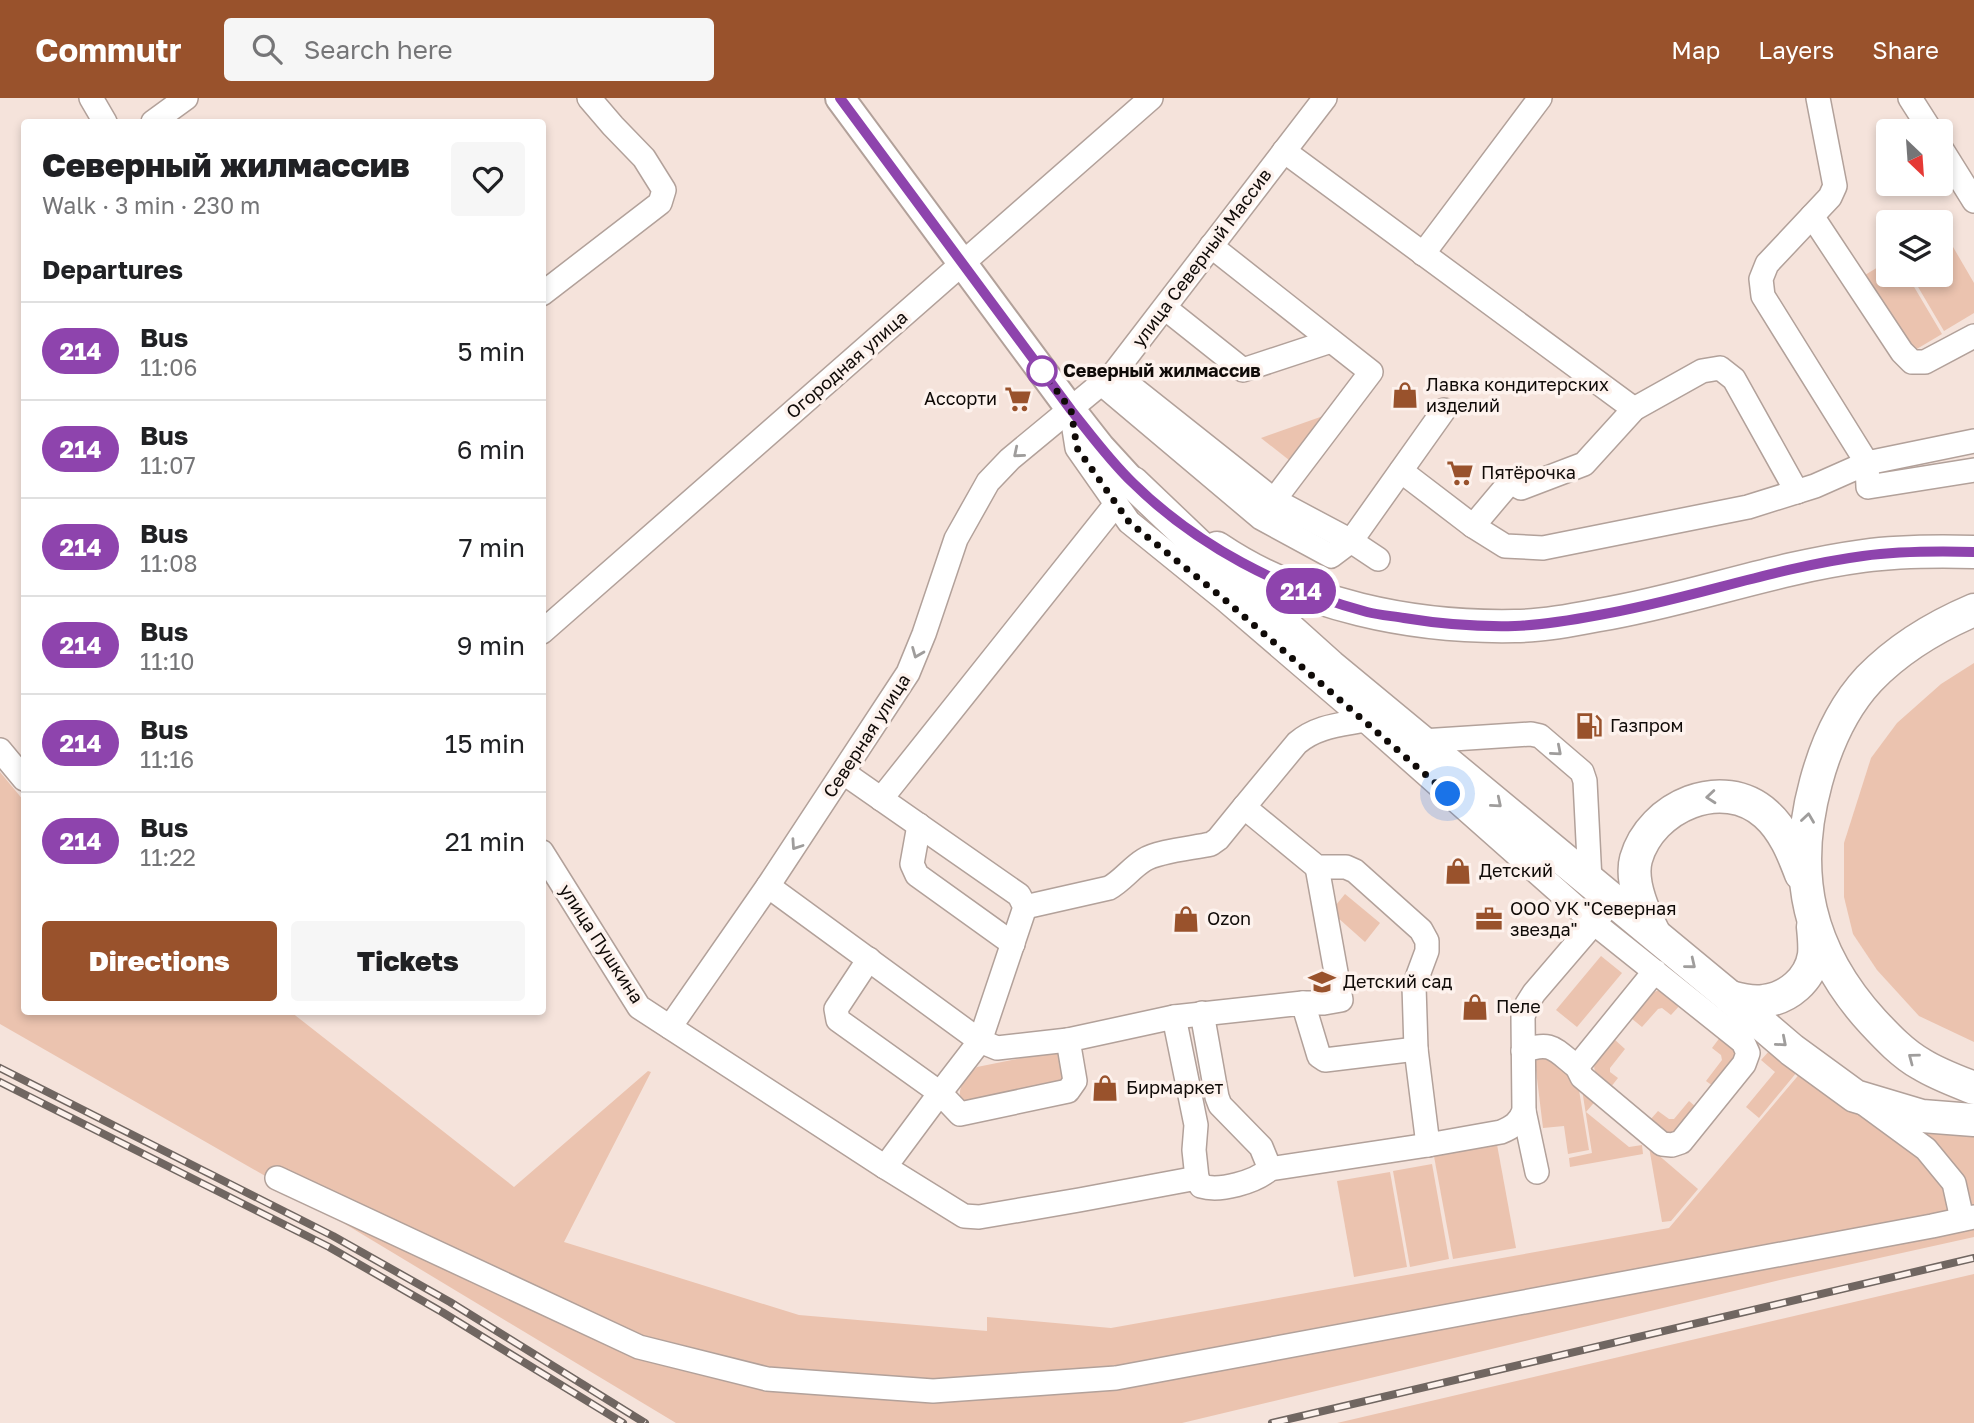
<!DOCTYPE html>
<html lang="en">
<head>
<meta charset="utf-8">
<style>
  :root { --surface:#fff; --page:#f6f6f6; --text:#202124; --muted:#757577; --line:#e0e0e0; --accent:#99522c }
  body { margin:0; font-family:"Golos Text",sans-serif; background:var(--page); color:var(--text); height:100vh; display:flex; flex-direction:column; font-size:26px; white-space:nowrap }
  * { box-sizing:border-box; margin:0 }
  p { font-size:23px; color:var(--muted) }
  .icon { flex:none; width:38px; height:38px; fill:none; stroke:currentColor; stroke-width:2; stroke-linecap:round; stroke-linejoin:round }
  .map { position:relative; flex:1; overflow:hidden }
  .panel { position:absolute; left:21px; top:21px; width:525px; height:896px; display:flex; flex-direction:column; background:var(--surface); border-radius:7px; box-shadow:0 4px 10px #0003 }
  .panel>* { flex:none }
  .badge { padding:0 14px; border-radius:23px; font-size:24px; line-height:46px }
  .needle { width:46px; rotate:155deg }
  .tools { position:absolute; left:1876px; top:21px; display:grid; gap:14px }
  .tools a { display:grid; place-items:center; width:77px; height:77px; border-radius:7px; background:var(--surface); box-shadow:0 4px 10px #0003; font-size:35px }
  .you { position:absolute; width:35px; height:35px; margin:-18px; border:5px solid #fff; border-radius:50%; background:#1a73e8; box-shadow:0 0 0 10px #1a73e833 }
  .map>.badge { position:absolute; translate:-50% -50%; box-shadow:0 0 0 4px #fff }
  h2 { padding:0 21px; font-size:26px; line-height:63px }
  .round { display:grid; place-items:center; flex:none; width:74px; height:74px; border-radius:7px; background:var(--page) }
  .overview { display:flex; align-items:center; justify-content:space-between; height:119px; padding:0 21px }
  h1 { font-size:33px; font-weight:800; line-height:52px }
  .button { display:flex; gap:14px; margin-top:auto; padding:14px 21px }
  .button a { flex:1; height:80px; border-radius:7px; background:var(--accent); color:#fff; font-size:28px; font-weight:800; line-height:80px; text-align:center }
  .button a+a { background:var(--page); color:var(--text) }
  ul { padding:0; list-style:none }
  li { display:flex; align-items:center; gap:21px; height:98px; padding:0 21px; border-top:2px solid var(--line) }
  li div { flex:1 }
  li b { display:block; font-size:26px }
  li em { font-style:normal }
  li .badge { min-width:77px; font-weight:700; text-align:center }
  header { display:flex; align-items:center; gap:42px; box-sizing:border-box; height:98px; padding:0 35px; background:var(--accent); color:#fff }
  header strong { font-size:33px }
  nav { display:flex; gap:38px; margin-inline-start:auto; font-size:24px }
  .search { width:490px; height:63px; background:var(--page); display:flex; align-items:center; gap:18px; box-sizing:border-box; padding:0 24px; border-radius:7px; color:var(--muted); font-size:26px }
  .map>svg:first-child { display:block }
</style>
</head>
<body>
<header>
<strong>Commutr</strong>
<div class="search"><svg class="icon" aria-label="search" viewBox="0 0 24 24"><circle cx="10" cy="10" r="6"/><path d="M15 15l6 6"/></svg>Search here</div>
<nav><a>Map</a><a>Layers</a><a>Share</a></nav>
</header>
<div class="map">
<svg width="1974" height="1325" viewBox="0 0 1974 1325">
  <rect width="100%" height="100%" fill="#f5e3db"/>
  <!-- green -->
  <g fill="#ebc3af">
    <polygon points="1949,142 1974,185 1974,215 1944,233 1911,177 1941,177 1941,147"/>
    <polygon points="1888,163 1888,177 1907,177 1942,236 1910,255 1865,177"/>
    <polygon points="1343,311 1350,317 1308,377 1261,340"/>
    <polygon points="1974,565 1974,944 1919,918 1877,872 1853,836 1844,799 1844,745 1871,660 1897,625 1941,586"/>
    <polygon points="0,674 24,703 24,914 291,914 514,1089 648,973 651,974 564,1144 799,1217 987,1233 987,1219 1111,1230 1669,1130 1802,973 1974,1032 1974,1139 1780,1182 1182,1325 676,1325 267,1079 0,926"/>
    <polygon points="1345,796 1380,825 1365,844 1337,819 1336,807"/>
    <polygon points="1601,858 1622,875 1577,929 1556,912"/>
    <polygon points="1659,892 1667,894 1681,906 1671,917 1662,910 1658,911 1642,929 1631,920 1652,895"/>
    <polygon points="1721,938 1733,948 1737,955 1734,963 1713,988 1706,983 1722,962 1721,957 1712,950"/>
    <path d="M 1614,941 L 1625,951 L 1610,970 L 1610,974 L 1618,980 L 1610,990 C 1583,967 1595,965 1614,941 Z"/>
    <polygon points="1770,952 1797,974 1759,1020 1746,1009 1775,974 1761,962"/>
    <path d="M 1051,954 L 1061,956 L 1070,983 L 963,1005 C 954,992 966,978 977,969 Z"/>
    <polygon points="1540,960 1545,960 1553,964 1578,986 1589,1052 1568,1056 1564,1028 1543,1030 1535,964"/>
    <polygon points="1581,985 1598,1000 1586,1014 1629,1049 1642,1047 1643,1056 1570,1069 1569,1060 1592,1055"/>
    <path d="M 1689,1003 L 1696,1009 C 1689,1018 1678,1039 1664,1034 C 1659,1032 1654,1026 1650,1022 L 1658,1013 L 1669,1021 L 1674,1021 Z"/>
    <polygon points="1496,1041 1516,1150 1453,1161 1433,1053"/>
    <polygon points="1649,1049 1698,1091 1671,1123 1662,1124"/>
    <polygon points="1432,1066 1449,1161 1410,1169 1393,1073"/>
    <polygon points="1390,1074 1407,1169 1354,1179 1337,1083"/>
    <polygon points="1974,1176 1974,1325 1337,1325 1884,1197"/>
  </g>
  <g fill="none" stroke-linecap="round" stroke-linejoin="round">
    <defs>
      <g id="minor">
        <polyline points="91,0 105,24"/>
        <polyline points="1818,0 1835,88 1830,99 1767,166 1761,181 1763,198 1867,365 1974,343"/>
        <polyline points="1910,0 1931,33"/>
        <polyline points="153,24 186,0"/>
        <polyline points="1941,50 1974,103"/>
        <polyline points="1284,53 1634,311"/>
        <polyline points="1812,118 1902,254 1912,264 1925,264 1974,238"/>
        <polyline points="1211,148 1371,274 1274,402"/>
        <polyline points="1423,156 1540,0"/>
        <polyline points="542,196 660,105 664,92 644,60 613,28 589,0"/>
        <polyline points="1165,210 1243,272 1331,243"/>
        <polyline points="1114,275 1274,402 1351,443 1444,312"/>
        <polyline points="1102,286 1261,420 1331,458 1351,443 1378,461"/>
        <path d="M 1071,312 L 1077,350 L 1129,424 L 1224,501 L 1365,622 L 1594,825 L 1534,895 L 1527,906 L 1523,919 L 1524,1013 C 1519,1025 1513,1029 1501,1034 L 1428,1047 L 1416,951 L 1414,888 L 1427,853 L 1427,843 L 1421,832 L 1355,773 L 1346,769 L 1317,769 L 1244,709 L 1297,645 C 1317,628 1340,627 1365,622"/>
        <polyline points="1401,373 1473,428 1511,383 1521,390 1584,366 1634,311 1702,273 1720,270 1734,281 1797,394"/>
        <polyline points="1473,428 1505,448 1543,450 1748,409 1815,388 1867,365 1868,389 1974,372"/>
        <polyline points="542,534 1151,0"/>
        <polyline points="1422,643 1531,636 1540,638 1582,674 1585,683 1590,783"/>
        <polyline points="0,652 24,681"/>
        <polyline points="881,701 1116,406"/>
        <polyline points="919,727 912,766 917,777 1013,846"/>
        <polyline points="542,754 639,909 885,1069"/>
        <polyline points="768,788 980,943 1025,809 1019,797 844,675"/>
        <path d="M 1025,809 L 1109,790 C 1122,783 1131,770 1144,762 C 1158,753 1194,750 1211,746 L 1218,741 L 1244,709"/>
        <polyline points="1604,813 1594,825 1743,944 1748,955 1744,966 1681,1044 1672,1047 1662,1046 1582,979 1577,969 1655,873"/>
        <polyline points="869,861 836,911 838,922 940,995 980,943 997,950 1068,942"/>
        <polyline points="1303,905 1324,905 1341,902 1317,769"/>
        <polyline points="1202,915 1217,999 1220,1007 1261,1049 1270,1071"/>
        <polyline points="1174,919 1196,1027 1194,1052 1197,1080"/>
        <polyline points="670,929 768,788 908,575 924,536 956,441 988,384 1010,361 1114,275 1325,0"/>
        <path d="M 1416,951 L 1325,962 L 1319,958 L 1303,905 L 1174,919 L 1068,942 L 1075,983 L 1068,993 L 960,1016 L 940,995 L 885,1069 L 964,1118 L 979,1119 L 1079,1102 L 1197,1080 L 1201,1088 C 1220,1094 1255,1084 1270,1071 L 1428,1047"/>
        <path d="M 1523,953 C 1552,942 1555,952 1577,969"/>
        <polyline points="1866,1007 1926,1051 1954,1085 1962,1121"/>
        <polyline points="1524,1013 1537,1074"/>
        <polyline points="277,1080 639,1249 767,1281 933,1293 1116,1280 1932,1128 1974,1119"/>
      </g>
      <polyline id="major" points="840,0 1071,312 1100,349 1133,385"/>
      <g id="highway">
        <polyline points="1133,385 1241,488 1330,568 1730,899 1792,952 1855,998 1922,1018 1974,1022"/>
        <path d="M 1217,450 C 1303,508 1413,530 1515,528 C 1542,528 1573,522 1599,517 C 1688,502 1773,470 1863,458 C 1900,453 1937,453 1974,454"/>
        <path d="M 1974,512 C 1934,529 1899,550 1869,581 C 1842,610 1826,647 1816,684 C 1791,776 1808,853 1873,924 C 1887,939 1903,956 1921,966 C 1937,976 1956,983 1974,990"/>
        <path d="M 1653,833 C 1643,813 1630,783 1636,761 C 1651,708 1723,677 1766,716 C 1784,732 1793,755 1801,776"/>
        <path d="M 1730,899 C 1741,902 1752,905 1764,903 C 1788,900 1810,882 1814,857 C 1815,848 1814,839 1813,829"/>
      </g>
    </defs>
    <!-- minor casing -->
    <use href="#minor" stroke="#b2a19a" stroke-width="26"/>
    <!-- major casing -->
    <use href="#major" stroke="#b2a19a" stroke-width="32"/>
    <!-- highway casing -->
    <use href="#highway" stroke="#b2a19a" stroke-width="35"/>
    <!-- minor -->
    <use href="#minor" stroke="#fff" stroke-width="23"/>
    <!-- major -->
    <use href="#major" stroke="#fff" stroke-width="28"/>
    <!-- highway -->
    <use href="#highway" stroke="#fff" stroke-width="32"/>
    <defs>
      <g id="rail">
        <polyline points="0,970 333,1138 450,1204 645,1325"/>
        <polyline points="0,984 329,1149 442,1214 623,1325"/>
        <polyline points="1272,1325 1974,1160"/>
      </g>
    </defs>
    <!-- rail casing -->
    <use href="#rail" stroke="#706661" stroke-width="8"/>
    <!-- rail -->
    <use href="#rail" stroke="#fdf2ed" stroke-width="5" stroke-dasharray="16" stroke-linecap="butt"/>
  </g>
  <!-- one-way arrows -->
  <defs><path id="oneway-chevron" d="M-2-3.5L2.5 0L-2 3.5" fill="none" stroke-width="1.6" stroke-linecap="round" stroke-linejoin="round" transform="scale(1.75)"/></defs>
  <g stroke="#9f9d9c">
    <use href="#oneway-chevron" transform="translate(1018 355) rotate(140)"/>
    <use href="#oneway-chevron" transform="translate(917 555) rotate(112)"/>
    <use href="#oneway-chevron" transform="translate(1557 653) rotate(41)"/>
    <use href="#oneway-chevron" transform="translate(1711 699) rotate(175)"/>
    <use href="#oneway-chevron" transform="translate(1497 705) rotate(40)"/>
    <use href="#oneway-chevron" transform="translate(1808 720) rotate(-82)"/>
    <use href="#oneway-chevron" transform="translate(796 747) rotate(124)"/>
    <use href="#oneway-chevron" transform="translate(1691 866) rotate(39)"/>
    <use href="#oneway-chevron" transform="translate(1782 944) rotate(41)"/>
    <use href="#oneway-chevron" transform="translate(1913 960) rotate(-143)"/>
  </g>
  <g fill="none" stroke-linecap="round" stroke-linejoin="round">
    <defs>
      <path id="line" d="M 840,0 L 1071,312 C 1091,337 1110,363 1133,385 C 1197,448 1281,491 1367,514 C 1379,517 1392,518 1404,520 C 1441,526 1477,529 1515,528 C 1542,527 1572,522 1599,517 C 1688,502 1773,470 1863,458 C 1900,453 1937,453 1974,454"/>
    </defs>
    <!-- line casing -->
    <use href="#line" stroke="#fff" stroke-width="16"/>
    <!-- line -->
    <use href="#line" stroke="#8e44ad" stroke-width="10"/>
    <!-- walk -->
    <polyline stroke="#100b08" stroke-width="7" stroke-dasharray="0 12.6" points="1042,273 1071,312 1077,350 1129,424 1224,501 1448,696"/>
  </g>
  <!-- icons -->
  <defs>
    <symbol id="shop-bare" viewBox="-9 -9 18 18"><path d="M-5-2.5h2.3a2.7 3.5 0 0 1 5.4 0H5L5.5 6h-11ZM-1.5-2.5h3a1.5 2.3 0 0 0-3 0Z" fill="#99522c" stroke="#fdf2ed" stroke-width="2.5" paint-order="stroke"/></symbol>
    <symbol id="supermarket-bare" viewBox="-9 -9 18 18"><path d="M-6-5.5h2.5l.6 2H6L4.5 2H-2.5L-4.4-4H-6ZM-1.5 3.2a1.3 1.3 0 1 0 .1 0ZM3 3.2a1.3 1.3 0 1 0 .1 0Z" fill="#99522c" stroke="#fdf2ed" stroke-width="2.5" paint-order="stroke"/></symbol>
    <symbol id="fuel-bare" viewBox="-9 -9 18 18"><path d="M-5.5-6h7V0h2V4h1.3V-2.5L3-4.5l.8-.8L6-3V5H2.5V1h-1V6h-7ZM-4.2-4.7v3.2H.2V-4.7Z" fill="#99522c" stroke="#fdf2ed" stroke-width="2.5" paint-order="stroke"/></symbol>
    <symbol id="office-bare" viewBox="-9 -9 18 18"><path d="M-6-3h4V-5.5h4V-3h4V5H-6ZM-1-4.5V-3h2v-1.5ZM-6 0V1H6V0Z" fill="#99522c" stroke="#fdf2ed" stroke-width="2.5" paint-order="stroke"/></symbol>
    <symbol id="school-bare" viewBox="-9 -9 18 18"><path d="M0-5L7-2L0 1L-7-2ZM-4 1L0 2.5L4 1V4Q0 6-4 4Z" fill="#99522c" stroke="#fdf2ed" stroke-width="2.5" paint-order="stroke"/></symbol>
  </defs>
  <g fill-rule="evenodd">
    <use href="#shop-bare" x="1386" y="278" width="38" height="38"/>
    <use href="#supermarket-bare" x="999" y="282" width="38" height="38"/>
    <use href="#supermarket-bare" x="1441" y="356" width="38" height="38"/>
    <use href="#fuel-bare" x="1570" y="609" width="38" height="38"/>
    <use href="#shop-bare" x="1439" y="754" width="38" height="38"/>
    <use href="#shop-bare" x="1167" y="802" width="38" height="38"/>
    <use href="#office-bare" x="1470" y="802" width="38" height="38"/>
    <use href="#school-bare" x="1303" y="865" width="38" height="38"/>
    <use href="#shop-bare" x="1456" y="890" width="38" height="38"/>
    <use href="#shop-bare" x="1086" y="971" width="38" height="38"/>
  </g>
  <!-- markers -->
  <circle fill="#fff" stroke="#8e44ad" stroke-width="3.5" cx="1042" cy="273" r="14"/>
  <g text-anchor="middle" stroke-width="7" stroke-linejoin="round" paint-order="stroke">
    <!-- street labels -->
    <g font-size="18" fill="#100b08" stroke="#fdf2ed">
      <text transform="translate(1202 160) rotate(-53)" y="6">улица Северный Массив</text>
      <text transform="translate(847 267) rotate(-41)" y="6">Огородная улица</text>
      <text transform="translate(867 638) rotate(-57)" y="6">Северная улица</text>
      <text transform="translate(601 846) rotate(57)" y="6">улица Пушкина</text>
    </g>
    <!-- stop labels -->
    <g font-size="18" font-weight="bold" fill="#100b08" stroke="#fdf2ed" text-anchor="start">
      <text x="1063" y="279">Северный жилмассив</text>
    </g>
    <!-- poi labels -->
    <g font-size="18" fill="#100b08" stroke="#fdf2ed" text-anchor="start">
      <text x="1426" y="293">Лавка кондитерских<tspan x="1426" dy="21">изделий</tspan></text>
      <text x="997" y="307" text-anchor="end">Ассорти</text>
      <text x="1481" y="381">Пятёрочка</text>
      <text x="1610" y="634">Газпром</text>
      <text x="1479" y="779">Детский</text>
      <text x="1510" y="817">ООО УК "Северная<tspan x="1510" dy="21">звезда"</tspan></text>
      <text x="1207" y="827">Ozon</text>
      <text x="1343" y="890">Детский сад</text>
      <text x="1496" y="915">Пеле</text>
      <text x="1126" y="996">Бирмаркет</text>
    </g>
  </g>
</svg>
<div class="tools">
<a><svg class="needle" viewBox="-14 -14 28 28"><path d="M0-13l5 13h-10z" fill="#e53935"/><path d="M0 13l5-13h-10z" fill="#757577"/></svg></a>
<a><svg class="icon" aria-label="layers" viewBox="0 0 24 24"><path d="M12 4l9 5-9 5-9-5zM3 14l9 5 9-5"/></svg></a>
</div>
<div class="you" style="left:1448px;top:696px"></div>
<b class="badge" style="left:1301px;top:493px;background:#8e44ad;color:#fff">214</b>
<section class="panel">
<div class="overview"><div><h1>Северный жилмассив</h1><p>Walk · 3 min · 230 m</p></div><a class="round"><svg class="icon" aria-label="heart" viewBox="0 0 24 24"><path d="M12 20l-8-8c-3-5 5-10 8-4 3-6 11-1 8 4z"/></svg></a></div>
<h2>Departures</h2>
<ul>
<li><span class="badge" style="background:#8e44ad;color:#fff">214</span><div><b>Bus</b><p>11:06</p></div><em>5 min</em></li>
<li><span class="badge" style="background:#8e44ad;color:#fff">214</span><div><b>Bus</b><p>11:07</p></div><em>6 min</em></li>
<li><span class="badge" style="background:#8e44ad;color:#fff">214</span><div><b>Bus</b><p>11:08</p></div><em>7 min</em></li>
<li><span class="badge" style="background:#8e44ad;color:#fff">214</span><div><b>Bus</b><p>11:10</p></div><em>9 min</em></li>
<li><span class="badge" style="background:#8e44ad;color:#fff">214</span><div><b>Bus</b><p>11:16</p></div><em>15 min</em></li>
<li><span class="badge" style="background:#8e44ad;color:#fff">214</span><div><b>Bus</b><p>11:22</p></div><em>21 min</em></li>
</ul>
<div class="button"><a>Directions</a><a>Tickets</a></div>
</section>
</div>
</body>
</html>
